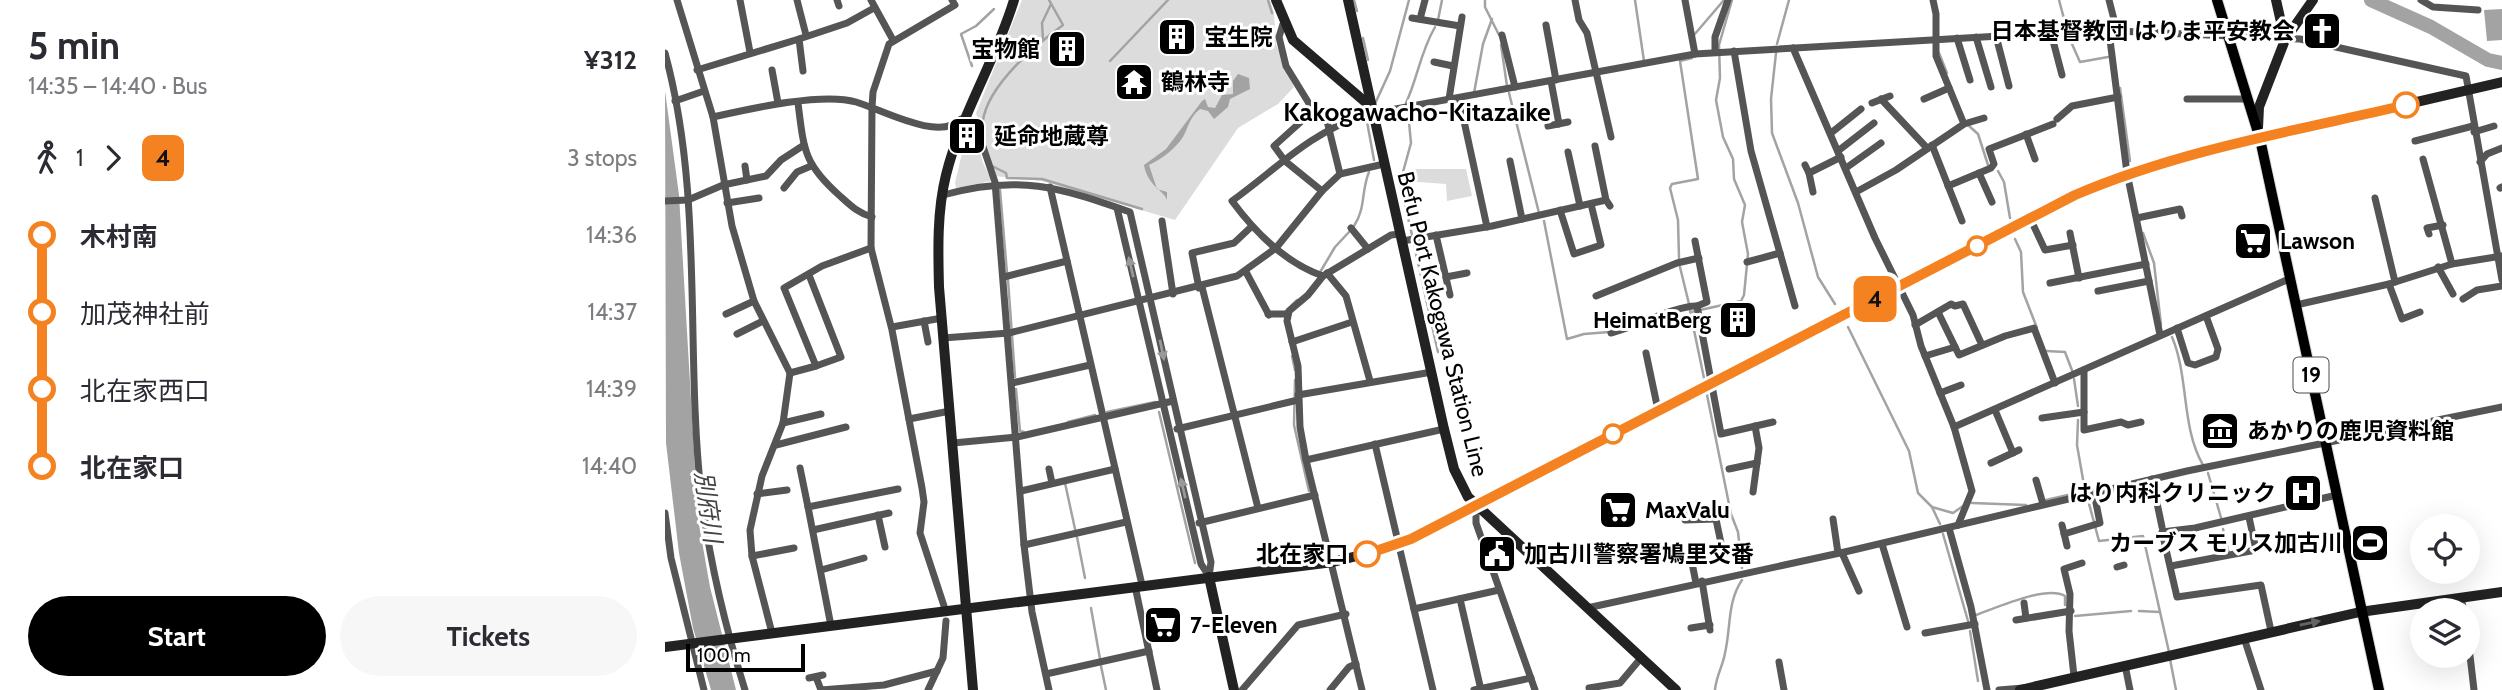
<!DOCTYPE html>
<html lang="en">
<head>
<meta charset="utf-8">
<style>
  :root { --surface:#fff; --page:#f7f7f7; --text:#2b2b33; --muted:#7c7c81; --accent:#000 }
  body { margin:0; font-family:Cabin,"Noto Sans JP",sans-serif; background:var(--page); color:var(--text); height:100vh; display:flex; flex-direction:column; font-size:26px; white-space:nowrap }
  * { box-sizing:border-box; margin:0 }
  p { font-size:23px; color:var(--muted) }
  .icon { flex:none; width:38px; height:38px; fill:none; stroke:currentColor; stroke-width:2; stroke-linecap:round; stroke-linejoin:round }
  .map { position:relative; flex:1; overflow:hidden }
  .sheet { display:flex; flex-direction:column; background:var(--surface); width:665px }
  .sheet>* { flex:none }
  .badge { padding:0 14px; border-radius:10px; font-size:24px; line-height:46px }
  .fabs { position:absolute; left:1745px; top:514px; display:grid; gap:14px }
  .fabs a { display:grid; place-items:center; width:70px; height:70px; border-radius:50%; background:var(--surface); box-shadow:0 7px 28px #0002; font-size:35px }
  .scale { position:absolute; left:21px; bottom:18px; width:119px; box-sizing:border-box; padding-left:7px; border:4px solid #000; border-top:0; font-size:19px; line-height:24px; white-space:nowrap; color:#000; -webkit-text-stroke:5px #fff; paint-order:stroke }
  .map>.badge { position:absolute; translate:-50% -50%; box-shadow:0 0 0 4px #fff }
  .legs { display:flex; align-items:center; gap:10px; height:77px; padding:0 28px; font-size:23px }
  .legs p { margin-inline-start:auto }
  .summary { display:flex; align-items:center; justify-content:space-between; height:119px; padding:0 28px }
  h1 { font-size:38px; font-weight:700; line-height:52px }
  .action { display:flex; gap:14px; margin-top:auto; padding:14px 28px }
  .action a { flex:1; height:80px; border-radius:42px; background:var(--accent); color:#fff; font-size:28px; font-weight:700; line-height:80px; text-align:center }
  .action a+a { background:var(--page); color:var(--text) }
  ul { padding:0 28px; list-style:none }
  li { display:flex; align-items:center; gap:24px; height:77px; font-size:26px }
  li i { display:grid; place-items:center; width:10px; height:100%; margin:0 9px; background:currentColor }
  li i::after { content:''; width:18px; height:18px; margin:-9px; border:5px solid; border-radius:50%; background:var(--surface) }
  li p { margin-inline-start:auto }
  li:first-child i { background:linear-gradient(#0000 50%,currentColor 0) }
  li:last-child i { background:linear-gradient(currentColor 50%,#0000 0) }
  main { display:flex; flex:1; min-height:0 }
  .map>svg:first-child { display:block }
</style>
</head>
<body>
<main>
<section class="sheet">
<div class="summary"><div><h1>5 min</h1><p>14:35 – 14:40 · Bus</p></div><b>¥312</b></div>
<div class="legs"><svg class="icon" aria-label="walk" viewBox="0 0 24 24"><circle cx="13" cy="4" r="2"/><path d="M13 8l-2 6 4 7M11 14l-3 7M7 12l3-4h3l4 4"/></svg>1<svg class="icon" aria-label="forward" viewBox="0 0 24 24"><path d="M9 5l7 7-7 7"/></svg><b class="badge" style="background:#f58220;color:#111">4</b><p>3 stops</p></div>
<ul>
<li><i style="color:#f58220"></i><b>木村南</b><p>14:36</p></li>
<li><i style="color:#f58220"></i><span>加茂神社前</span><p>14:37</p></li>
<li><i style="color:#f58220"></i><span>北在家西口</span><p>14:39</p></li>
<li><i style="color:#f58220"></i><b>北在家口</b><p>14:40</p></li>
</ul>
<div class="action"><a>Start</a><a>Tickets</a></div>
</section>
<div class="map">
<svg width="1837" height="690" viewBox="0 0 1837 690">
  <rect width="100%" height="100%" fill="#fff"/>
  <!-- green -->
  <g fill="#dcdcdc">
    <polygon points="357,0 605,0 609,13 611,44 629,87 613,104 573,128 510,220 377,181 329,176 311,113"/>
    <polygon points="307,136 311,137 318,163 327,181 291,188 290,183 297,153"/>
    <polygon points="748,169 801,169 807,196 782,201 781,184 740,181"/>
  </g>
  <!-- water -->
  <g fill="#a3a3a3">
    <polygon points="1837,9 1837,40 1822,41 1819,10"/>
    <path d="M 573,74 L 584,78 L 585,89 L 565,99 L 563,107 L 549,119 L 543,111 L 535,109 C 524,118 524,126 518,137 C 510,149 497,159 484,165 L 492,189 L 502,192 L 502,200 C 499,190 483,187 479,165 L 501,149 L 537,101 L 540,99 L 543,107 L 550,108 L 557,95 L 568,94 L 568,81 Z"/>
    <polygon points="0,91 14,195 33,519 45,587 71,690 46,690 28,628 14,553 1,443"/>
  </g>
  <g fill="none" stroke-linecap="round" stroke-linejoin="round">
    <!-- stream -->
    <g stroke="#a3a3a3" stroke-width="2.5">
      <polyline points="603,0 607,13"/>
      <polyline points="689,0 692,11"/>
      <polyline points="820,0 820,7 834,35"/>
      <polyline points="970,0 979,61"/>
      <polyline points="1394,0 1402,30"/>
      <polyline points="773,20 777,0"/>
      <polyline points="1029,35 1059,0"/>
      <polyline points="1403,35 1415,62 1443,57"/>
      <polyline points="698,38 703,60"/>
      <polyline points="378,39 377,23 386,4"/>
      <polyline points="1112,44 1124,0"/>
      <polyline points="836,45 842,86"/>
      <polyline points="1111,53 1106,99 1107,133 1133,203 1153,277 1170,304"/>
      <polyline points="1274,53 1282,73"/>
      <polyline points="445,61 503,0"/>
      <polyline points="307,66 296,34 311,26 329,9"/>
      <polyline points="1455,88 1465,161"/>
      <polyline points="809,93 818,44 827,19"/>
      <polyline points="844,93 874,213"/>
      <path d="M 741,103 C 753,77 755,53 770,27"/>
      <polyline points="709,106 725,71 744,0"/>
      <polyline points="743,112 746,143 735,183 747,235"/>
      <polyline points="701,116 709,160"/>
      <polyline points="1303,125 1313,134 1323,165"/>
      <path d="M 318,136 C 310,95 368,47 398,25 L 384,0"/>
      <polyline points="327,166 341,173 342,178 377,179 477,209"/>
      <polyline points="1333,171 1339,182 1345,218"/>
      <polyline points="335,190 342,273"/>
      <polyline points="879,221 902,339 919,334 944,332"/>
      <path d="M 689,226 C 701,208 696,191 704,172"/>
      <polyline points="1478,233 1489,263 1496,325"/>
      <polyline points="1350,239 1356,252 1358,292 1372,328"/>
      <polyline points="748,240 773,352"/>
      <polyline points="1014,258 1013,220 1005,188 1007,184 1033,179 1015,61 1027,58"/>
      <polyline points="1015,267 1024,304"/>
      <polyline points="654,274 670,247 685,231"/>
      <polyline points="343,280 350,377"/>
      <polyline points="1025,311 1040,383"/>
      <polyline points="620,312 632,300"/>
      <polyline points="1026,312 1076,301 1079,295 1083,254 1077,222 1080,205 1069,179 1068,159 1058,137 1051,100 1055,78 1054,45 1067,0"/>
      <polyline points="1183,327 1244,451 1253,493 1267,507 1275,524"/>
      <path d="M 1507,337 C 1524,377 1516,427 1538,465"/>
      <polyline points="1381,351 1400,352 1408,373"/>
      <polyline points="627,356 630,370"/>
      <polyline points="1409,379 1413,406"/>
      <polyline points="630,380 629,425 644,491"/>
      <polyline points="351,389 355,431 359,432"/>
      <polyline points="1041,390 1066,514 1073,532 1077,568"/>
      <polyline points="442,412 490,402"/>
      <polyline points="494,412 530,563"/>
      <polyline points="403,422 430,415"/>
      <polyline points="1543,473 1557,521"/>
      <polyline points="400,483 410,529"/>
      <polyline points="1381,500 1420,491 1412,445 1413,420"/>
      <polyline points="1423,500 1434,541 1478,536 1504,652"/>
      <polyline points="1307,503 1361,505"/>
      <polyline points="1267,507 1288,513 1298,506"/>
      <polyline points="1558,529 1564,554"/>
      <polyline points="1278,534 1303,621"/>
      <polyline points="412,537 420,578"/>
      <polyline points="426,608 435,659"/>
      <polyline points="1474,611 1495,612"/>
      <path d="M 1311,615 C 1331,608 1381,585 1400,596 L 1400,605"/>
      <polyline points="1410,616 1466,611"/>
      <polyline points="1305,631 1313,681"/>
      <polyline points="1505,659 1511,690"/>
      <polyline points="436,666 441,690"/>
      <path d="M 1050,690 C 1051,676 1058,666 1060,653 C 1066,628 1062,602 1077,580"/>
    </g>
    <!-- river -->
    <polyline stroke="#a3a3a3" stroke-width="14" points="1706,0 1766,27 1823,60 1837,63"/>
    <defs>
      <polyline id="primary" points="1552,0 1595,139 1714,690"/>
    </defs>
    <!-- primary casing -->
    <use href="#primary" stroke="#dbdbdb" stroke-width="12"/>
    <!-- street -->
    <g stroke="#555" stroke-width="7">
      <polyline points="12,0 48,117 67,226 89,301 125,373 118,423 97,476 85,530 87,556 107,633"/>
      <polyline points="75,0 85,52"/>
      <polyline points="132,0 141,35"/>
      <polyline points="172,0 174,6"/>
      <polyline points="206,0 228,40"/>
      <polyline points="910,0 914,20 922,33 946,137"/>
      <polyline points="1020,0 1030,54"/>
      <polyline points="1444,0 1452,31"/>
      <polyline points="1756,0 1768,7 1813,10"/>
      <polyline points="747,18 795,26"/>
      <polyline points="755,19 760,0"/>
      <polyline points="618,24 614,37 621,66 648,110 662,121 675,174"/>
      <polyline points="881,25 891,80"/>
      <polyline points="1444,32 1462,173 1495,335"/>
      <polyline points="1386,33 1397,75"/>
      <polyline points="837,35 850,87"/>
      <polyline points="1331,36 1344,86"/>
      <polyline points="1311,37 1326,87"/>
      <polyline points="1292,38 1305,80"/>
      <polyline points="1128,48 1210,238 1248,315 1256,346 1289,427 1307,491 1293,525"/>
      <polyline points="1069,51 1086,151 1130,306"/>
      <polyline points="1050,52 1050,37 1063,0"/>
      <path d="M 0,53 C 39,196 20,347 36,493 C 44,559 60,626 80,690"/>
      <polyline points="769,62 788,66"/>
      <polyline points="32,70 134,39"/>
      <polyline points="107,70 113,103"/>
      <polyline points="138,71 134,39 182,23 209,8"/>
      <polyline points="886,81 894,124"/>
      <polyline points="794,98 822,227"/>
      <polyline points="784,99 797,17"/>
      <polyline points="1216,99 1262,148"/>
      <polyline points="1259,99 1284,88"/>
      <polyline points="1522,99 1583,99"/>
      <polyline points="10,101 39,91"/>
      <path d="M 133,103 C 139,151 139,164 175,196 C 186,206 193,213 207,217"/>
      <polyline points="1207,103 1225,96"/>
      <polyline points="649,110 609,146 620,161 657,191"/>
      <path d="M 48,117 C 84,109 157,92 191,102 C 218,110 274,142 296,119 L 311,126 L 330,182 L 359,545 L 367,612 L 384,690"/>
      <polyline points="1392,119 1407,106 1453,97"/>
      <polyline points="1299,124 1319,118"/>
      <polyline points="883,126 903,122"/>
      <polyline points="1809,132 1829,126"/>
      <polyline points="1166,133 1196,109"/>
      <polyline points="1361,134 1370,159"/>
      <polyline points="1750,141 1808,126"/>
      <polyline points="1267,145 1297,221"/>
      <polyline points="930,146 941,200 945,206"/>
      <polyline points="1173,151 1209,123"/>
      <polyline points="903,152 915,206"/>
      <polyline points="1758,159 1787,264"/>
      <polyline points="845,161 857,219"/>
      <polyline points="1815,162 1822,154 1837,148"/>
      <polyline points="1140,165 1144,173 1176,157"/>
      <polyline points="80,166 82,180"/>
      <polyline points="1181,168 1216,143"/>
      <polyline points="1144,173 1148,192"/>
      <polyline points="1314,173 1327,202"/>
      <polyline points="1283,186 1326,168 1329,164 1324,149 1388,124"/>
      <polyline points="385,187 477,585"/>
      <polyline points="119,188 132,172 146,166"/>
      <polyline points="1835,188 1837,187"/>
      <polyline points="1191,192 1231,170 1299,124 1271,56 1271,14 1268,0"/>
      <path d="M 278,195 C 353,174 394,187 465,212 L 546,562 L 544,577"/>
      <polyline points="1710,198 1730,282"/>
      <polyline points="0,201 23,200 58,185 101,176 116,160 139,145"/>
      <polyline points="62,203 94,198"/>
      <polyline points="452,208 536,564 544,576"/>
      <polyline points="895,210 909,254 936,245 926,204"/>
      <polyline points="1365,218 1380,250 1408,245"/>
      <polyline points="1472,218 1515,209 1517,216"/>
      <polyline points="497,221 508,294"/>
      <polyline points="686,228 703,249"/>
      <polyline points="1405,233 1414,278"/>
      <path d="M 735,234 L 726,235 L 658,276 C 620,263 590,232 567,201 C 614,167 642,135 698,115 L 1030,54 L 1386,33 L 1452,31 L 1635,39 L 1801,76 L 1837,280"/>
      <polyline points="1764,234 1762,228 1778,225"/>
      <polyline points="771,235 785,295"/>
      <polyline points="737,241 827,226 941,200"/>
      <polyline points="1030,241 1042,302 1032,306 1056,434 1108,422"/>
      <polyline points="1082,262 1115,253"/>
      <polyline points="1773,267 1788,294"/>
      <polyline points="581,272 604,315"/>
      <polyline points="662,273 681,296 705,381"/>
      <polyline points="144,275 176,357 151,366"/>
      <polyline points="658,276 643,295 624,311 622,321 633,366 635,427 641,460 697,690"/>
      <polyline points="339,277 402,261"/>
      <polyline points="781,277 802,273"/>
      <polyline points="1385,283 1481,264"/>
      <polyline points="1724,284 1737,319 1755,312"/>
      <polyline points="537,287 593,508"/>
      <polyline points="534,288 527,253 569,243 586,227"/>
      <polyline points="1433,291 1484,281"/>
      <polyline points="931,296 1012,263 1034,258"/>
      <polyline points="1798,299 1812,290 1837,286"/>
      <polyline points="1631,305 1724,284 1787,264 1837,256"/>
      <polyline points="1273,312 1294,355 1340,336 1369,328 1390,383"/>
      <polyline points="61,314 89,301"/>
      <polyline points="603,314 623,314"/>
      <polyline points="259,321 263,342"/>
      <polyline points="1250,325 1286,304 1290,306 1298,304 1317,345"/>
      <polyline points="227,327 277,318"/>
      <polyline points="1512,328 1523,363 1530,365 1551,357 1553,349 1541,316"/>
      <path d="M 946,333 C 969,327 1013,305 1032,306"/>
      <polyline points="72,334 98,321"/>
      <polyline points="278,338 344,333 572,276 611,248 657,191 675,174 719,164"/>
      <polyline points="627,342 687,322"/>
      <polyline points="981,353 993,410"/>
      <polyline points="1260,356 1290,347"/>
      <polyline points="1419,370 1419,430 1456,422 1463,425 1476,422"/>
      <polyline points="125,373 151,366 119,288 157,266 206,248"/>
      <polyline points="347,383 425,365"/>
      <polyline points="1275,393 1296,385"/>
      <polyline points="633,395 767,372"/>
      <polyline points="1330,410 1348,453"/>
      <polyline points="1377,418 1419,412"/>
      <polyline points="244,419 285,411"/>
      <polyline points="118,423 156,414"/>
      <polyline points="1289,427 1626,278"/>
      <polyline points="512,429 633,400"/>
      <polyline points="288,443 352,437 508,401"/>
      <polyline points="710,444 768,690"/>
      <polyline points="111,445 181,427"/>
      <polyline points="641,460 779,429"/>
      <polyline points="1326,463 1354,450"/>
      <polyline points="135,468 143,507"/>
      <polyline points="384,469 387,483"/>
      <polyline points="1064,469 1092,463"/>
      <polyline points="1487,479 1497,527"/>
      <polyline points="1371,480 1378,504"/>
      <polyline points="356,491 450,469"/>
      <polyline points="1088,492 1094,448 1090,426"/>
      <polyline points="92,494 122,490"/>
      <polyline points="811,504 811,523 870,690"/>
      <polyline points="0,513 6,558 39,690"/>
      <polyline points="1019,514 1020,520 1051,519"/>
      <polyline points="213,515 220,547"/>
      <polyline points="1168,519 1173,553"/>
      <polyline points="534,523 650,495"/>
      <polyline points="1397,525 1402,546"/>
      <polyline points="1284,528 1306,607 1322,690"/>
      <polyline points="148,530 224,513"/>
      <polyline points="1399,534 1435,523 1429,493"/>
      <polyline points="1217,544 1242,627"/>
      <polyline points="359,545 461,522"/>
      <polyline points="1177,553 1194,591"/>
      <polyline points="87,556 129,548"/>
      <polyline points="1506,566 1591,550 1584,517"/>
      <polyline points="1452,567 1459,565"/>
      <polyline points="156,570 199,558"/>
      <polyline points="1037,581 1045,630"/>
      <polyline points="1031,583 1025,553 1053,548 1056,543 1049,510"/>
      <polyline points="470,586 492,690"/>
      <polyline points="1796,598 1799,611"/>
      <polyline points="795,599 816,690"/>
      <polyline points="1359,603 1361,618"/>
      <polyline points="922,608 1184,551 1522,471 1837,407"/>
      <polyline points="749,609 834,590"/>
      <polyline points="281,612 255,533 259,502 257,488 227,330 206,248 207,107 208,92 224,44 290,5 287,0"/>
      <polyline points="1351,620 1406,611"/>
      <polyline points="166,626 143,507 233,489"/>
      <polyline points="1026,628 1045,625"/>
      <polyline points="1802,630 1809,690"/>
      <polyline points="1606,631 1596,585 1512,597 1497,532 1530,528 1672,495"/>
      <polyline points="1260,633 1310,624"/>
      <polyline points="1579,638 1596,690"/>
      <polyline points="1114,662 1119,690"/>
      <polyline points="1460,665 1465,690"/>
      <polyline points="381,674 484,651"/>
      <polyline points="1409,676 1404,631 1405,594 1399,569 1417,563"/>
      <polyline points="151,677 156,690 219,685 272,671"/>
      <polyline points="144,678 158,675"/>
      <polyline points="924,688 955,683 976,658"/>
      <polyline points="263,690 278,658 281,621"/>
      <polyline points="577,690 633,625 681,614"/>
      <polyline points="665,690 684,667 691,664"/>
      <polyline points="809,690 866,678"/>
      <polyline points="1334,690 1358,688"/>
    </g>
    <!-- secondary -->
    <g stroke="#222" stroke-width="10">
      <polyline points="611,0 628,40 705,106"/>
      <polyline points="683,0 779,429 789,469 803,497 1011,690"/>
      <polyline points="1620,40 1648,0"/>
      <polyline points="1593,128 1594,107 1620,40 1611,0"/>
      <polyline points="544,577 569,690"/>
      <polyline points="0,647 668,562 724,548 1363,219 1462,173 1520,156 1837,82"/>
      <path d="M 308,690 L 274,287 C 273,250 272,211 281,175 C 296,114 331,60 349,0"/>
      <polyline points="1355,690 1695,612 1837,592"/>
    </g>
    <!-- primary -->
    <use href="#primary" stroke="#000" stroke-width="10"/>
  </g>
  <!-- one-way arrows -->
  <defs><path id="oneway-solid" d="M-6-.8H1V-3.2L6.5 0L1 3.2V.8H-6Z" transform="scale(1.75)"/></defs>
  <g fill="#999">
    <use href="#oneway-solid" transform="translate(466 267) rotate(-103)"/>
    <use href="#oneway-solid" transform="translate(497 350) rotate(78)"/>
    <use href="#oneway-solid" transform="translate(518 488) rotate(-103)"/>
  </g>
  <use fill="#646464" href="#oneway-solid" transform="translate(1645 623) rotate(-12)"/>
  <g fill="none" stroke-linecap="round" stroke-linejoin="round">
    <defs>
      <path id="line-1" d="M 702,554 L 746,539 L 1410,195 C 1515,150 1629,131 1741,105"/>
    </defs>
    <!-- line-1 casing -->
    <use href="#line-1" stroke="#fff" stroke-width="16"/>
    <!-- line-1 -->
    <use href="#line-1" stroke="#f58220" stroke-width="10"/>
  </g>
  <!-- icons -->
  <defs>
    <symbol id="church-square" viewBox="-11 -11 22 22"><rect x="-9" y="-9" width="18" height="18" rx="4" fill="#000" stroke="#fff"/><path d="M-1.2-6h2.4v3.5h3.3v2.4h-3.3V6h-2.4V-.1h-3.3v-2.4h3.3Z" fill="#fff"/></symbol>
    <symbol id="building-square" viewBox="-11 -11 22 22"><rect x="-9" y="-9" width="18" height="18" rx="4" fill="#000" stroke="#fff"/><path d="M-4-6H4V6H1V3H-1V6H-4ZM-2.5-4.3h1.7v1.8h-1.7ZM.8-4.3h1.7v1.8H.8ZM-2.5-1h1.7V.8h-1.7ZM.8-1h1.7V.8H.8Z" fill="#fff"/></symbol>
    <symbol id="temple-square" viewBox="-11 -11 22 22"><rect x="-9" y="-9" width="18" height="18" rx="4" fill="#000" stroke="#fff"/><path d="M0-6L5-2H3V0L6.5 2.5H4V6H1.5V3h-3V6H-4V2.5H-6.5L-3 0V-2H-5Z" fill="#fff"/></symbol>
    <symbol id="supermarket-square" viewBox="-11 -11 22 22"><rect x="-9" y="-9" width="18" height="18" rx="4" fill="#000" stroke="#fff"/><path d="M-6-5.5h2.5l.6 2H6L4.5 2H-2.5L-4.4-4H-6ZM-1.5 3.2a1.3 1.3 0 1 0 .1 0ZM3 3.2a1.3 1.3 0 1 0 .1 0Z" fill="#fff"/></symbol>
    <symbol id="museum-square" viewBox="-11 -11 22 22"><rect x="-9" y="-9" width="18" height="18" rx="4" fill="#000" stroke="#fff"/><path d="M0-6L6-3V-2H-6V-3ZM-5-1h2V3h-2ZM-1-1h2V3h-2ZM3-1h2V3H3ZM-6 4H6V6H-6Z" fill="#fff"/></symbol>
    <symbol id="hospital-square" viewBox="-11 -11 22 22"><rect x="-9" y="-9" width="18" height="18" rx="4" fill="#000" stroke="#fff"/><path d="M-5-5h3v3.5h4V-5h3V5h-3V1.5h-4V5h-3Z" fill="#fff"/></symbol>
    <symbol id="stadium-square" viewBox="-11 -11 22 22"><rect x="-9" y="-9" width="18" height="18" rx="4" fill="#000" stroke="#fff"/><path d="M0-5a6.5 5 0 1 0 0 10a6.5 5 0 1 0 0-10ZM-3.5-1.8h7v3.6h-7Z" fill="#fff"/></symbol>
    <symbol id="civic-square" viewBox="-11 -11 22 22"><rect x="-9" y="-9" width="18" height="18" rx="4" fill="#000" stroke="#fff"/><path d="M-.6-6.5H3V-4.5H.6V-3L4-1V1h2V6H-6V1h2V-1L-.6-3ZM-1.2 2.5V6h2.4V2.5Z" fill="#fff"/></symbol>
  </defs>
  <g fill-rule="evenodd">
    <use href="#church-square" x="1635" y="9" width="44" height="44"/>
    <use href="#building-square" x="490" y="15" width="44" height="44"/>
    <use href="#building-square" x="380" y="27" width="44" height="44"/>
    <use href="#temple-square" x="447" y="60" width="44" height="44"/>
    <use href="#building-square" x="280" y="114" width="44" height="44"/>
    <use href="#supermarket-square" x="1566" y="219" width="44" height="44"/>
    <use href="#building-square" x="1051" y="298" width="44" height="44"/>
    <use href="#museum-square" x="1533" y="409" width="44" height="44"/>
    <use href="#hospital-square" x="1616" y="471" width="44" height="44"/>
    <use href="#supermarket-square" x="931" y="488" width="44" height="44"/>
    <use href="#stadium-square" x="1683" y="521" width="44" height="44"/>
    <use href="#civic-square" x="810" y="532" width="44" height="44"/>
    <use href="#supermarket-square" x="476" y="603" width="44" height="44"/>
  </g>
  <!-- markers -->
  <g fill="#fff" stroke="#f58220" stroke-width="3.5">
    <circle cx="1741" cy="105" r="12"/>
    <circle cx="1312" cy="246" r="9"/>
    <circle cx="948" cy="434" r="9"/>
    <circle cx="702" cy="554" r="12"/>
  </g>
  <g text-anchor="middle" stroke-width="6" stroke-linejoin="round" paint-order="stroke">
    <!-- shield labels -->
    <rect fill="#fff" stroke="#4c4c4c" stroke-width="2" x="1628.5" y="357.5" width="35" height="35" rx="5"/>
    <g font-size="21" font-weight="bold" fill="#000">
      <text x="1646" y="382">19</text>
    </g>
    <!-- poi labels -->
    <g font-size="23" font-weight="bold" fill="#000" stroke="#fff" text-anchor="start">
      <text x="1630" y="39" text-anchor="end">日本基督教団 はりま平安教会</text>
      <text x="539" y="45">宝生院</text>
      <text x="375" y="57" text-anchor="end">宝物館</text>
      <text x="496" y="90">鶴林寺</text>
      <text x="329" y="144">延命地蔵尊</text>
      <text x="1615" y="249">Lawson</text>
      <text x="1046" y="328" text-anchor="end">HeimatBerg</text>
      <text x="1582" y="439">あかりの鹿児資料館</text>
      <text x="1611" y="501" text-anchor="end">はり内科クリニック</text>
      <text x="980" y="518">MaxValu</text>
      <text x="1678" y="551" text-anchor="end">カーブス モリス加古川</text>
      <text x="859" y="562">加古川警察署鳩里交番</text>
      <text x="525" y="633">7-Eleven</text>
    </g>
    <!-- street labels -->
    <g font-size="23" fill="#000" stroke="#fff">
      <text transform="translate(778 324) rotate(76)" y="8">Befu Port Kakogawa Station Line</text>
    </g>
    <!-- stop labels -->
    <g font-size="23" font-weight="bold" fill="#000" stroke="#fff" text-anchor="end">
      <text x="683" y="562">北在家口</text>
    </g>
    <!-- water labels -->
    <g font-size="24" font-style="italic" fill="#444" stroke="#fff">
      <text transform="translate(43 507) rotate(82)" y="8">別府川</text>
    </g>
    <!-- quarter labels -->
    <g font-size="26" font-weight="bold" fill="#000" stroke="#fff">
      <text x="752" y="121">Kakogawacho-Kitazaike</text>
    </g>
  </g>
</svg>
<div class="fabs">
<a><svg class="icon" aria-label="locate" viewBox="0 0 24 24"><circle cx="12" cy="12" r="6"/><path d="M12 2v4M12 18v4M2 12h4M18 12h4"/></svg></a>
<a><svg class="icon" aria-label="layers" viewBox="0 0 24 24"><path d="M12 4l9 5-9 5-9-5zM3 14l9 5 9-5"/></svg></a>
</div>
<div class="scale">100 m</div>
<b class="badge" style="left:1210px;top:299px;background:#f58220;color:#111">4</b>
</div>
</main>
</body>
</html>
